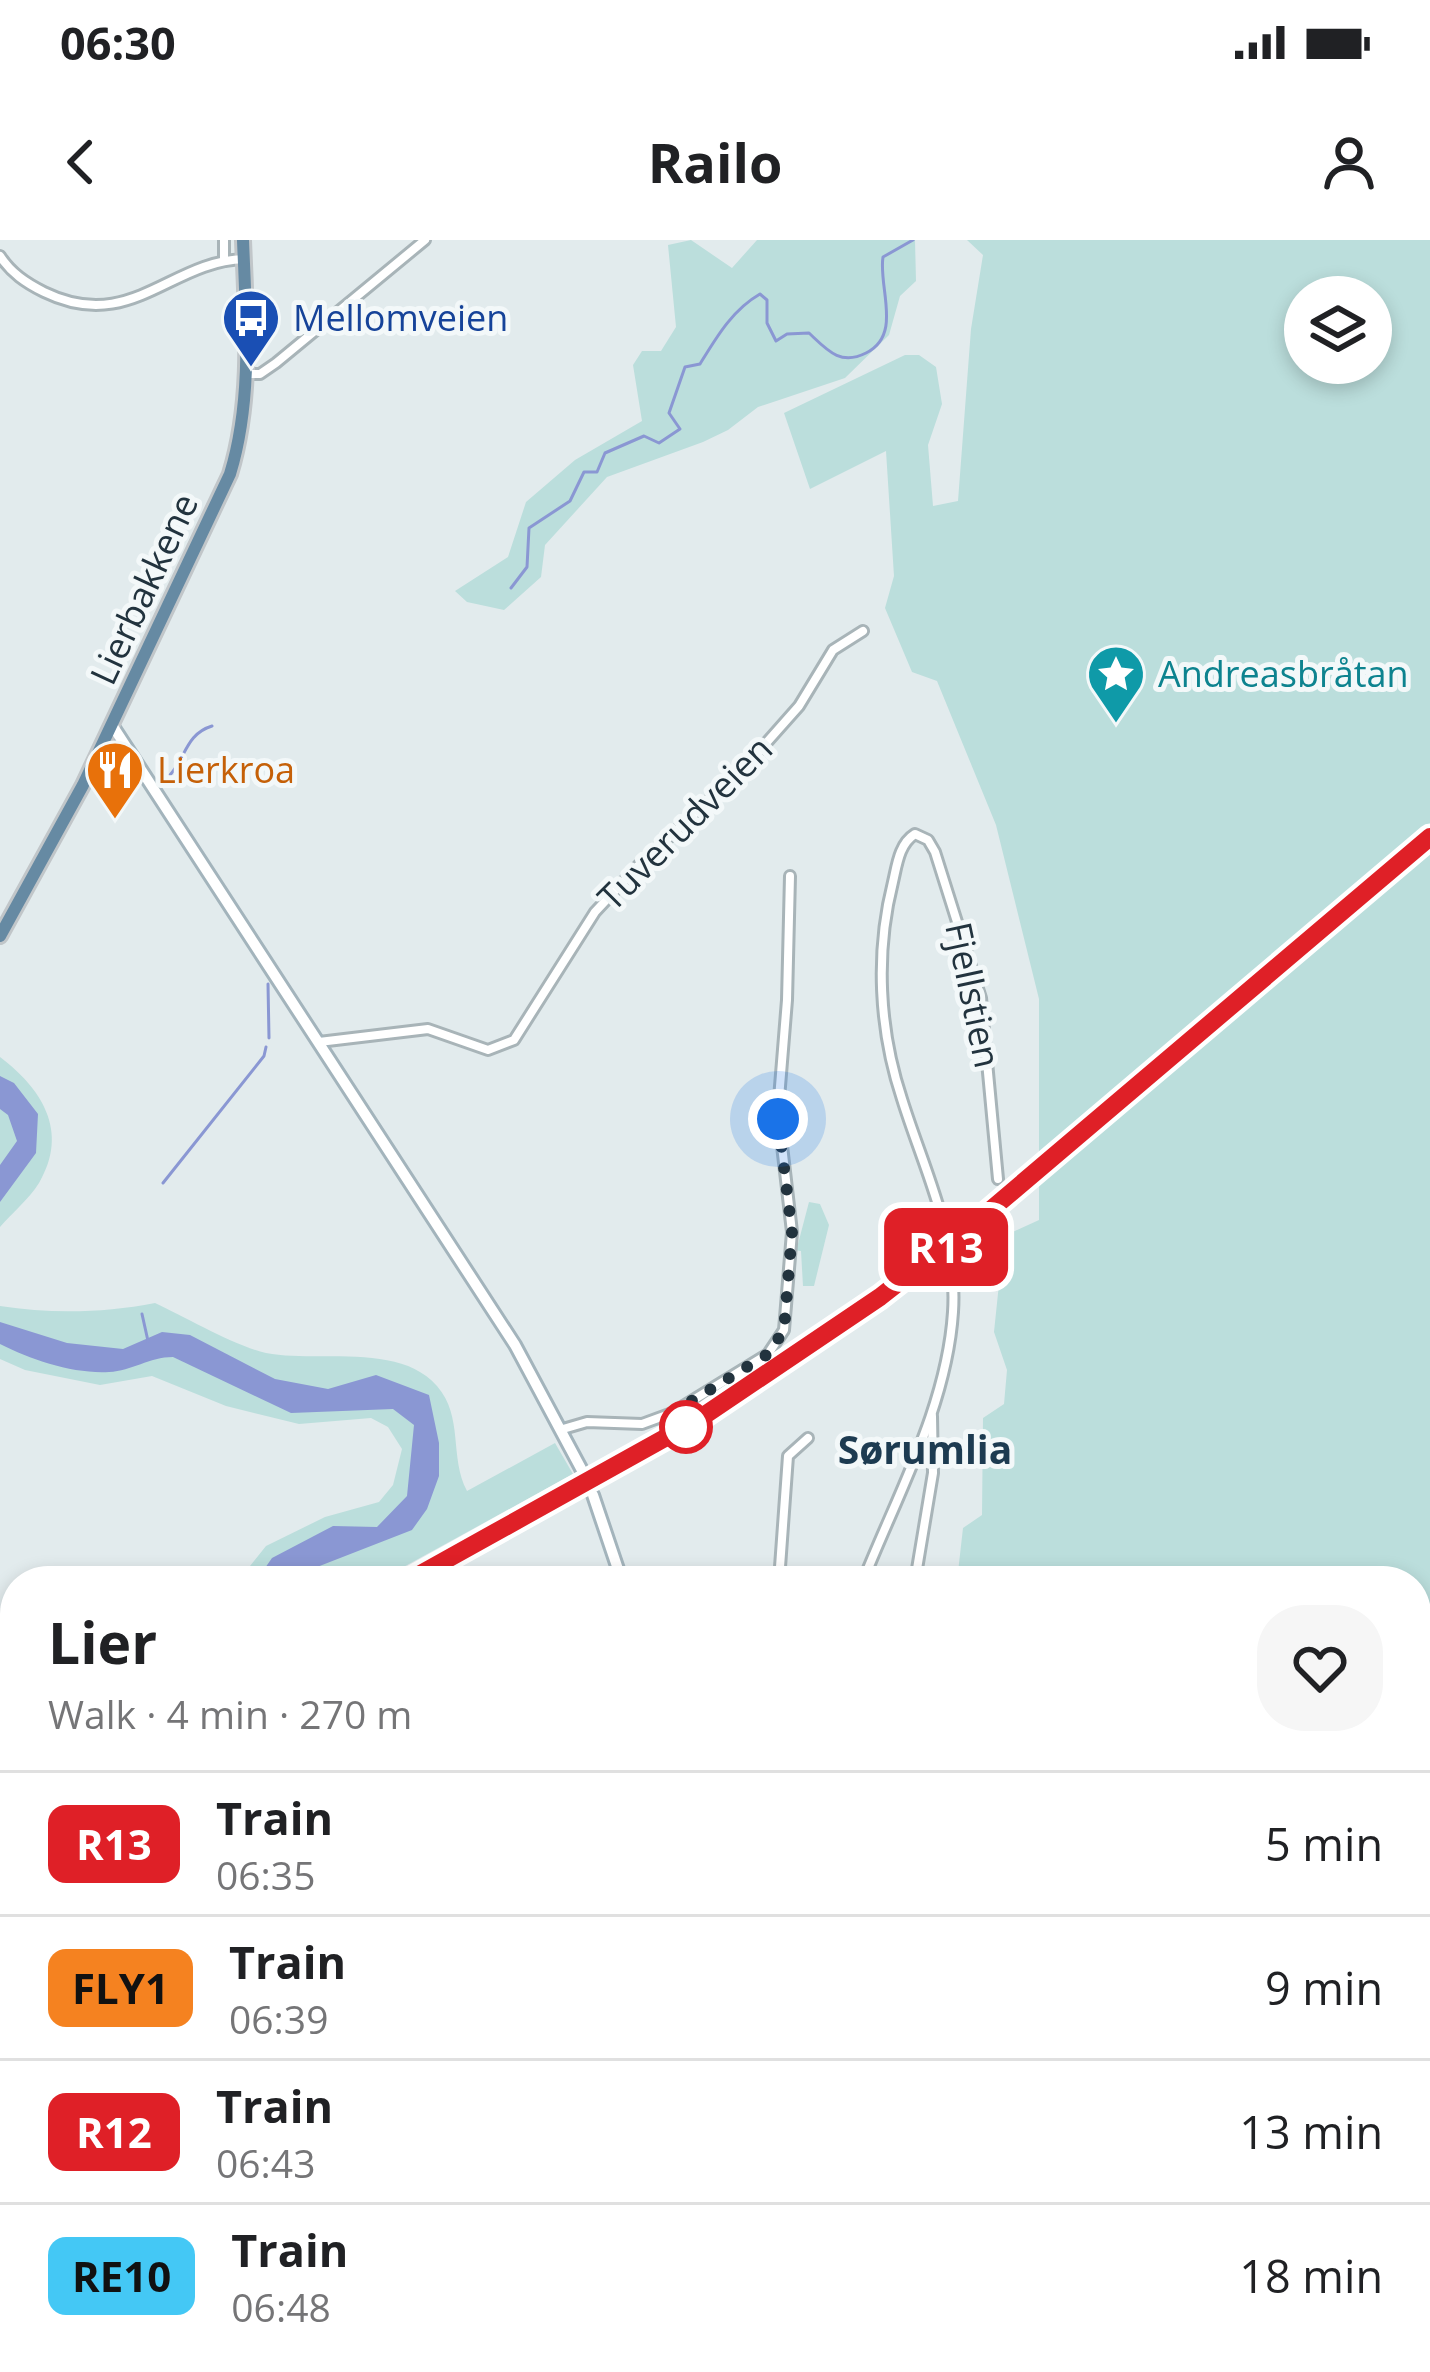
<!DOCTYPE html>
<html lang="en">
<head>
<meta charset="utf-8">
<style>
  :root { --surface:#fff; --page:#f6f6f6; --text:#202124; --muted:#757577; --line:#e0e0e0 }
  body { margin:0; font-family:"Open Sans",sans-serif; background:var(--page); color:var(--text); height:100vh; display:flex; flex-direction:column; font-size:45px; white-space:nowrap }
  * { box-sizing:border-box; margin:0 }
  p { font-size:39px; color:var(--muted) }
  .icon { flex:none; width:66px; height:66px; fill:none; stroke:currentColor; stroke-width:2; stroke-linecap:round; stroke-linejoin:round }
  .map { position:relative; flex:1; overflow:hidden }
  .panel { position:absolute; left:0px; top:1326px; width:1431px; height:807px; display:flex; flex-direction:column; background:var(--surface); border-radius:48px 48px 0 0; box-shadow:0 6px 18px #0003 }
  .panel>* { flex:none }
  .badge { padding:0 24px; border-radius:18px; font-size:42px; line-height:78px }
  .buttons { position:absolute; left:1284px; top:36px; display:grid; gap:24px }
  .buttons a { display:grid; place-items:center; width:108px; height:108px; border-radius:50%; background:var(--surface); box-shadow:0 6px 18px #0003; font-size:60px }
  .you { position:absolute; width:60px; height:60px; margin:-30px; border:9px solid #fff; border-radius:50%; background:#1a73e8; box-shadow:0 0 0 18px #1a73e833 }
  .map>.badge { position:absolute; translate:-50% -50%; box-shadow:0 0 0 6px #fff }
  .round { display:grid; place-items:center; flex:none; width:126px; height:126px; border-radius:48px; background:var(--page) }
  .overview { display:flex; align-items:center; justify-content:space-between; height:204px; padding:0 48px }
  h1 { font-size:57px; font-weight:700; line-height:90px }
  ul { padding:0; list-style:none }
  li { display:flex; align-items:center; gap:36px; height:144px; padding:0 48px; border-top:3px solid var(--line) }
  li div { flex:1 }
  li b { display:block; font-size:45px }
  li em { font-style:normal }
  li .badge { min-width:132px; font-weight:700; text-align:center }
  .status { display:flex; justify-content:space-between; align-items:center; height:84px; padding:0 60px; background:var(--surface); direction:ltr }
  .status svg { height:33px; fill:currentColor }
  header { display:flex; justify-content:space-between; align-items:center; height:156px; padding:0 48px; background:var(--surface); font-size:54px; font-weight:700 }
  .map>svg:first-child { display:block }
</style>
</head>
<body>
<div class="status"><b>06:30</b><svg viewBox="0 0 49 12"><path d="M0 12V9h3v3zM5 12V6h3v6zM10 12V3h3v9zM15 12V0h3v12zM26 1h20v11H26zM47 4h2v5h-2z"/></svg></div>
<header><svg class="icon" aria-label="back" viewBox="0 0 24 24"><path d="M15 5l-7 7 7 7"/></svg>Railo<svg class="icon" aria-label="person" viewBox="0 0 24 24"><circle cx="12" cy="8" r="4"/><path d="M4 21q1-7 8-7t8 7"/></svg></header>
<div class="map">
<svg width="1430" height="2132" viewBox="0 0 1430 2132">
  <rect width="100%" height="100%" fill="#e2ebed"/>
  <!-- green -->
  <g fill="#bbdedc" fill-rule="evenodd">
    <polygon points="691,0 732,28 757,0 915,0 916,41 900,56 889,95 845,138 758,167 728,190 703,202 607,237 545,305 541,337 504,370 467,362 455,351 508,317 526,262 575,220 642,181 633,125 642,111 661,111 676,87 668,5"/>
    <path d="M 967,0 L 1430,0 L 1430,2132 L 1050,2132 L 1056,2118 L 1416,2118 L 1416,1341 L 957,1341 L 963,1288 L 982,1275 L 983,1178 L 1004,1164 L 1007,1130 L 994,1092 L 1004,996 L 1039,980 L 1039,759 L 996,585 L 937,441 L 912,432 L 885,368 L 894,336 L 886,211 L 810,249 L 784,173 L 905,115 L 919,115 L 936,127 L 942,164 L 928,205 L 933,266 L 958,261 L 971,89 L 983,15 ZM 1305,57 L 1371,57 L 1371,123 L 1305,123 Z"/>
    <path d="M 0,817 C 41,848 70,891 39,943 C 29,959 12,973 0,987 Z"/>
    <polygon points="809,962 820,964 829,985 814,1046 803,1046 801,1011 794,1010 794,1005 798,1004"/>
    <path d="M 155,1063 C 185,1077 235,1106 266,1113 C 317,1123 399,1102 437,1146 C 464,1177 449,1217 467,1251 L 555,1203 L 573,1234 L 378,1341 L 238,1341 L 266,1306 L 325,1277 L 379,1262 L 393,1245 L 402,1209 L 388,1187 L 371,1178 L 299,1184 L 226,1166 L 152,1136 L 100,1145 L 25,1130 L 0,1119 L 0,1066 C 51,1074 104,1073 155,1063 Z"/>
    <polygon points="0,2058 15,2076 15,2118 46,2118 57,2132 21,2132 0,2098"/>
  </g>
  <!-- water -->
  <g fill="#8a97d3">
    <polygon points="0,836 14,843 38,874 36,913 0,962 0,925 17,901 8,875 0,869"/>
    <path d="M 0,1082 L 67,1103 L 123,1109 L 162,1092 L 190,1095 L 275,1139 L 328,1149 L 376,1135 L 429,1155 L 439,1203 L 439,1236 L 427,1269 L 412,1290 L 317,1327 L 297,1341 L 256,1341 L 272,1318 L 333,1286 L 377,1287 L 407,1256 L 414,1185 L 393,1169 L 291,1173 L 173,1117 C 149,1117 132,1131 109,1132 C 73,1134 32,1120 0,1104 Z"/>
    <polygon points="15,1736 15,1783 6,1797 15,1816 15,1857 0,1841 0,1741"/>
  </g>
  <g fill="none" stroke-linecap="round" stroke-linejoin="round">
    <!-- stream -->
    <g stroke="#8a97d3" stroke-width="3">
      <path d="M 511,348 L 527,327 L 529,288 L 570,261 L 584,232 L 597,232 L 605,213 L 644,196 L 659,203 L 680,189 L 669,173 L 685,127 L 700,124 C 716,98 732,70 760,54 L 767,60 L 767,83 L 776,101 L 787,94 L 809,93 C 827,110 840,126 866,113 C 903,95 878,47 883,17 L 913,0"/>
      <path d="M 170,535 C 186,517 186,494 212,486"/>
      <polyline points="268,744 269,798"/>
      <polyline points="163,943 264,816 266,807"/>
      <polyline points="142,1074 148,1101"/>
    </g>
    <defs>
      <g id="minor">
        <path d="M 0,16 C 11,33 26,43 44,52 C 130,94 170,21 244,19"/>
        <polyline points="224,21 224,0"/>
        <polyline points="247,134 260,134 276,123 425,0"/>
        <polyline points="319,802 428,789 488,810 514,800 595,672 638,626 744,528 799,466 833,410 863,391"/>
        <polyline points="563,1189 587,1182 642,1184 672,1173 768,1114 784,1090 792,992 778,871 787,760 790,636"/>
        <polyline points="779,1341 788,1216 808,1198"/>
        <path d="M 863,1341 C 897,1255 947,1166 953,1072 C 958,995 924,930 902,859 C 879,790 875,713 893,642 C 897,625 899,604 915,594 L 928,600 L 935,612 L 981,758 L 998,939"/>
        <polyline points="915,1341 933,1233 932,1176"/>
        <polyline points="877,2118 888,2132"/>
        <polyline points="992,2131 1004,2118"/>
        <polyline points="818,2132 832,2118"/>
      </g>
      <g id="secondary">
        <polyline points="112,485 515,1105 585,1236"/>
        <polyline points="104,503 135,522"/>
        <polyline points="593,1255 622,1341"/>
        <polyline points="586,2118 589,2132"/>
      </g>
      <path id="primary" d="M 0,696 L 83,545 L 230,234 C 253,159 246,78 243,0"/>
    </defs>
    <!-- minor casing -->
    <use href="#minor" stroke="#a8b4b8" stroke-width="14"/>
    <!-- secondary casing -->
    <use href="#secondary" stroke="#a3b4bc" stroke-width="16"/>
    <!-- primary casing -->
    <use href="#primary" stroke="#c1c6c9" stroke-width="18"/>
    <!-- minor -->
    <use href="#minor" stroke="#fff" stroke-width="8"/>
    <!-- secondary -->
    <use href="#secondary" stroke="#fff" stroke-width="10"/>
    <!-- primary -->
    <use href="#primary" stroke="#668aa3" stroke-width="12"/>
    <!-- rail -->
    <g stroke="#5c6e7a" stroke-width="3" stroke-dasharray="24 12" stroke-linecap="butt">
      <polyline points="408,1341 661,1201 823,1099"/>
      <polyline points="0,1574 15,1565"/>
    </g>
  </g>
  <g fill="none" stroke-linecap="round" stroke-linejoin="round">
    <defs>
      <polyline id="line" points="408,1341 699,1179 880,1057 987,973 1430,597"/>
    </defs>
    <!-- line casing -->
    <use href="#line" stroke="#fff" stroke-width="27"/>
    <!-- line -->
    <use href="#line" stroke="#df2027" stroke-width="18"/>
    <!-- walk -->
    <polyline stroke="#22333e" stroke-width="12" stroke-dasharray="0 21.6" points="686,1187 672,1173 768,1114 784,1090 792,992 778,879"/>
  </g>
  <!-- icons -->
  <defs>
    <symbol id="bus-pin" viewBox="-11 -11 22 30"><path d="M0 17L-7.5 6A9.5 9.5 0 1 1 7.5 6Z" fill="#1a4fb4" stroke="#f3f8f9"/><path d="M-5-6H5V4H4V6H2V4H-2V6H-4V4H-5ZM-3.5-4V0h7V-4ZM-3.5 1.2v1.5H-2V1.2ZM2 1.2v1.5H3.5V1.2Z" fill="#fff"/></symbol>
    <symbol id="sight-pin" viewBox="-11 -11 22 30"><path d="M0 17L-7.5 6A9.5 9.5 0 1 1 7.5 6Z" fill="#0f9aa8" stroke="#f3f8f9"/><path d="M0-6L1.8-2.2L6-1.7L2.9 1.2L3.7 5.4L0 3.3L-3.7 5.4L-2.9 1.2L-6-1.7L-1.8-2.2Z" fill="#fff"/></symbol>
    <symbol id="restaurant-pin" viewBox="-11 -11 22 30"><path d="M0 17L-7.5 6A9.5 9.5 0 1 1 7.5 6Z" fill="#e8710a" stroke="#f3f8f9"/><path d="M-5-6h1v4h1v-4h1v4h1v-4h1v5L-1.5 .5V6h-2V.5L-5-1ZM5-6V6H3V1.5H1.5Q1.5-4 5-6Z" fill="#fff"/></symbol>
  </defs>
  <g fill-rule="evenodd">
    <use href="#bus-pin" x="218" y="45" width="66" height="90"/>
    <use href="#sight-pin" x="1083" y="401" width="66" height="90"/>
    <use href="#restaurant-pin" x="82" y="497" width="66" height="90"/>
  </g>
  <!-- markers -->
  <circle fill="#fff" stroke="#df2027" stroke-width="6" cx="686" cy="1187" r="24"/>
  <g text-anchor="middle" stroke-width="10" stroke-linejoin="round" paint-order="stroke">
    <!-- transit labels -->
    <g font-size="36" fill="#164399" stroke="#f3f8f9" text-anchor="start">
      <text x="293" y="91">Mellomveien</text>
    </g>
    <!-- street labels -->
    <g font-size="36" fill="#22333e" stroke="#f3f8f9">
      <text transform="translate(144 349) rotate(-65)" y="13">Lierbakkene</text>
      <text transform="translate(685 583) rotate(-45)" y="13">Tuverudveien</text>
      <text transform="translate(973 755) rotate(78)" y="13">Fjellstien</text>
    </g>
    <!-- culture labels -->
    <g font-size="36" fill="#0d838f" stroke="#f3f8f9" text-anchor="start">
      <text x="1158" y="447">Andreasbråtan</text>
    </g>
    <!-- food labels -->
    <g font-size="36" fill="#c56008" stroke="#f3f8f9" text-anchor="start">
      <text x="157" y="543">Lierkroa</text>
    </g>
    <!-- neighbourhood labels -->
    <g font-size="39" font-weight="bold" fill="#1d3b51" stroke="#f3f8f9">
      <text x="925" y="1224">Sørumlia</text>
    </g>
  </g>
</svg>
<div class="buttons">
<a><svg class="icon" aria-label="layers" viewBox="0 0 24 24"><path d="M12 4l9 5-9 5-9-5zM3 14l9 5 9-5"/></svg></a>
</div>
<div class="you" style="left:778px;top:879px"></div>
<b class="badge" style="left:946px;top:1007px;background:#df2027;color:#fff">R13</b>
<section class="panel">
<div class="overview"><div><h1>Lier</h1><p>Walk · 4 min · 270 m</p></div><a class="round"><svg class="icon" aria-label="heart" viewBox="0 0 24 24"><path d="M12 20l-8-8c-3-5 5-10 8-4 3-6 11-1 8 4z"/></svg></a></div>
<ul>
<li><span class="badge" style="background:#df2027;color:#fff">R13</span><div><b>Train</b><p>06:35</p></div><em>5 min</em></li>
<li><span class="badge" style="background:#f58220;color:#111">FLY1</span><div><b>Train</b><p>06:39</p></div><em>9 min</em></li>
<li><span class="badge" style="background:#df2027;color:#fff">R12</span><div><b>Train</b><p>06:43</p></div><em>13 min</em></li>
<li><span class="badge" style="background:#44c8f5;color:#111">RE10</span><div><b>Train</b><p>06:48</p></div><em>18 min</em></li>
</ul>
</section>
</div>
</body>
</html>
